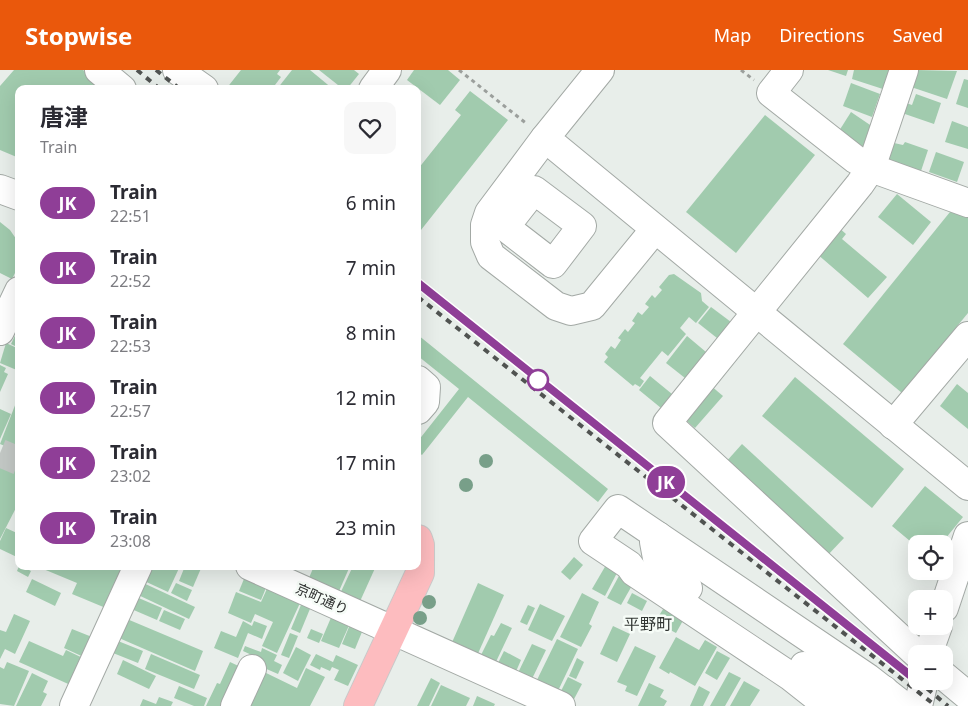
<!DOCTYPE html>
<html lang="en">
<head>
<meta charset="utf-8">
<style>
  :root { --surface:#fff; --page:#f7f7f7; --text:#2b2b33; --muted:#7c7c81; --accent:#ea580c }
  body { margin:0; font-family:"Noto Sans","Noto Sans JP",sans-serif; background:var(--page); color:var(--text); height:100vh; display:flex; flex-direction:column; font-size:19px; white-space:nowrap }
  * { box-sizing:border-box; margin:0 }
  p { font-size:16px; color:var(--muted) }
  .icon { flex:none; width:28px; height:28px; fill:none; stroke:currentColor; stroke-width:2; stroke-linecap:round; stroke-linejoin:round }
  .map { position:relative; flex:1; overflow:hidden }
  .side { position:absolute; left:15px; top:15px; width:406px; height:485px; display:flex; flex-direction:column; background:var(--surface); border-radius:10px; box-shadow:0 5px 20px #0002 }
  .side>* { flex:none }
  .badge { padding:0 10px; border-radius:16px; font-size:18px; line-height:32px }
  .fabs { position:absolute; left:908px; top:465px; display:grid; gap:10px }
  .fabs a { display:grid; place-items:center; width:45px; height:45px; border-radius:10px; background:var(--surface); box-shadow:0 5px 20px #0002; font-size:25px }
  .map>.badge { position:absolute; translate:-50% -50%; box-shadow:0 0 0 2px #fff }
  .round { display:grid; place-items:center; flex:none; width:52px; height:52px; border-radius:10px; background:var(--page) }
  .summary { display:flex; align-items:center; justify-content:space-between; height:85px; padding:0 25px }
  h1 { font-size:24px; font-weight:700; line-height:38px }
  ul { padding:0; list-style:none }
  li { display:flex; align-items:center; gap:15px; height:65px; padding:0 25px }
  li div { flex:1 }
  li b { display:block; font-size:19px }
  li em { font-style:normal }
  li .badge { min-width:55px; font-weight:700; text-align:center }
  header { display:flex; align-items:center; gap:30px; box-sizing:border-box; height:70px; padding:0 25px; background:var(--accent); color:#fff }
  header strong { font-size:24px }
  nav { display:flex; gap:28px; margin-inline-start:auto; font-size:18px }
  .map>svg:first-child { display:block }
</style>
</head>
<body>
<header>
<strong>Stopwise</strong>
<nav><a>Map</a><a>Directions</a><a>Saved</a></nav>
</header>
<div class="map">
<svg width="968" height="636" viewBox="0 0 968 636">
  <rect width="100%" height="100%" fill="#e8eeea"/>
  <!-- building -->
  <g fill="#a1cbae">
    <polygon points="14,0 83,0 106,19 19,19 19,88 0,80 0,16"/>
    <polygon points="241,0 280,0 277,4 281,7 272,19 226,19"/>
    <polygon points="292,0 310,0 333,19 277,19"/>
    <polygon points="319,0 354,0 359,4 347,19 343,19"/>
    <polygon points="414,0 448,0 460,10 440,35 407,10"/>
    <polygon points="828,0 848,0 846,6"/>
    <polygon points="854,0 896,0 889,21 852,9"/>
    <polygon points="917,0 957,1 947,29 911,17"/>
    <polygon points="964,9 968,10 968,38 956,34"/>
    <polygon points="851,13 880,24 872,47 843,36"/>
    <polygon points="470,21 508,50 421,160 418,157 418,99 461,45 455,40"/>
    <polygon points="916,24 941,33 934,54 902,43 906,33 912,35"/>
    <polygon points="851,42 876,59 868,80 839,61"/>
    <polygon points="765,45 815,85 736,183 686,142"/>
    <polygon points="952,51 968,57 968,79 945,72"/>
    <polygon points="905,72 928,80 920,104 887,93 894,73 903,75"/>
    <polygon points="936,82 964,92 957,112 929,102"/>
    <polygon points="897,124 931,152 913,175 878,147"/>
    <polygon points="950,142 968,144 968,243 902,323 843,274"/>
    <polygon points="0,152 10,160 19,173 19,195 12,209 0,203"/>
    <polygon points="838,157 846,164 842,169 887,207 868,228 816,183"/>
    <polygon points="674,204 701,223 702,231 709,237 696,253 689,247 680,258 686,264 668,286 662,281 640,308 644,311 640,317 635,314 633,316 604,292 608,287 605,284 611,276 615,279 621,270 618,268 625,259 628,262 635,253 632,251 638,242 642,245 649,237 645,234 652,225 655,228 662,220 659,217 669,205"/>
    <polygon points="711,237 731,252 717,268 698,253"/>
    <polygon points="19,257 19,278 11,274"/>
    <polygon points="418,265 608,419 598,432 468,327 422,385 418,382 418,371 459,319 418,286"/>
    <polygon points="687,266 706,282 685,308 666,293"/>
    <polygon points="6,273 19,279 19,301 0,293"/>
    <polygon points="0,295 6,298 4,302 8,304 0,322"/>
    <polygon points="650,306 672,324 661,338 639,320"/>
    <polygon points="795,307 904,399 872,438 762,346"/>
    <polygon points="957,314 968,323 968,359 940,336"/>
    <polygon points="710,315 723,326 695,358 682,347"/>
    <polygon points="19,325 19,382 0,374"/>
    <polygon points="0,339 11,344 0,369"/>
    <polygon points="742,374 844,468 826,487 725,393"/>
    <polygon points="0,392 19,401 19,432 0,469"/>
    <polygon points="925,416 963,447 941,474 916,474 916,476 892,456"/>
    <polygon points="6,458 19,464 19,488 0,479 0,471"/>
    <polygon points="574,487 583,495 570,510 561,502"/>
    <polygon points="606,495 618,501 605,526 592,519"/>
    <polygon points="19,496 28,496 27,499 31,501 28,507 17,501"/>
    <polygon points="36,496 122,496 132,500 113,541 72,524 77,513"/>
    <polygon points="146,496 180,496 168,522 140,509"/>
    <polygon points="185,496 202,496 193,517 179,511"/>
    <polygon points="314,496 350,496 336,528 306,515"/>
    <polygon points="353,496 376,496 357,538 338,528"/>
    <polygon points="246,504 268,513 261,530 239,521"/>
    <polygon points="620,504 634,512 621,535 607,528"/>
    <polygon points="32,509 61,523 55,536 26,522"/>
    <polygon points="139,511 195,537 189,549 134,523"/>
    <polygon points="270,512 300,533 277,583 262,576 273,552 255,544 251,553 228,543 236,522 261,532"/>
    <polygon points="176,513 192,520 187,531 171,523"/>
    <polygon points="478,513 504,525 476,588 450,577"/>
    <polygon points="582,523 599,532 589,554 592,556 581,577 560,567"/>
    <polygon points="632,523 647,531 642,541 627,533"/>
    <polygon points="134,526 162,538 157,550 129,538"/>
    <polygon points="303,530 312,534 300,563 291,559"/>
    <polygon points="540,534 565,546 552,571 528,560"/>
    <polygon points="528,535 535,538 527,555 520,552"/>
    <polygon points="665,536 685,547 676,563 655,552"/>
    <polygon points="164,540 185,549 180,560 159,551"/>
    <polygon points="333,543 351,551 339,578 321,571"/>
    <polygon points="14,544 30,551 15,584 5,579 0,589 0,560 6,562"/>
    <polygon points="127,549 203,581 195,601 119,568"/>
    <polygon points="243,551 252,556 254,551 267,556 262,569 248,563 238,588 214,578 221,561 236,567"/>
    <polygon points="351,552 364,557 355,579 342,574"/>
    <polygon points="501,553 512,558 494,596 479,589 491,565 494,566"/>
    <polygon points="613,556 630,564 617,592 600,584"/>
    <polygon points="72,559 97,569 88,589 64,578"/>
    <polygon points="311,559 323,564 319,573 307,568"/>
    <polygon points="290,563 298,566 289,588 281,585"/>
    <polygon points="676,567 699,580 705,570 717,577 695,616 670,602 669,604 659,598"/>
    <polygon points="113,569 143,581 138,593 108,581"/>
    <polygon points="557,569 578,579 556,625 535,614"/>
    <polygon points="29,571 63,586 66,580 87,590 75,617 19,592"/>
    <polygon points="532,574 546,580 530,613 516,607"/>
    <polygon points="245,576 261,582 262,578 277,585 274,591 282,595 278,604 255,594 258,588 243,581"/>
    <polygon points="635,576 656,586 637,626 625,621 627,616 617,612"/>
    <polygon points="296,577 311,585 298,611 283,603"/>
    <polygon points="504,581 521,590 514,606 496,597"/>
    <polygon points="717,581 730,588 717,610 705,603"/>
    <polygon points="151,584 200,605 194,619 145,599"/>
    <polygon points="316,584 333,592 336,585 358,595 348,616 334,610 339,600 332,597 330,601 321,597 320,600 310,595"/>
    <polygon points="577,588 584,592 576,609 569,606"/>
    <polygon points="123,590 156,606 149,619 117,604"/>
    <polygon points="7,592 29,601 14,636 0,634 0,597 4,599"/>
    <polygon points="230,592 247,600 231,636 206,636 217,613 220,614"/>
    <polygon points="306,598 325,607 310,636 245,636 262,601 297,618"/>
    <polygon points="729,602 741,608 725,636 710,636"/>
    <polygon points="32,603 48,611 43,622 47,624 41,636 16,636"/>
    <polygon points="568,607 582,614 573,631 559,625"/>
    <polygon points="431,608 440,613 429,636 417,636"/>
    <polygon points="744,611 760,620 750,636 730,636"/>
    <polygon points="649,613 664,620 660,627 667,631 664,636 638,636"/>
    <polygon points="441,615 470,628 466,636 431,636"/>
    <polygon points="179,616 207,628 204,636 194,636 174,628"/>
    <polygon points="699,616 710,622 703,636 690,636"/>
    <polygon points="477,626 495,634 494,636 473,636"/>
    <polygon points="159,627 173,632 171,636 140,636 143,629 156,634"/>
  </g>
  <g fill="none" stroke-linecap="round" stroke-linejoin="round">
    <!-- minor-tunnel -->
    <polyline stroke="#c3c8c5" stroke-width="28" stroke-dasharray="28 14" stroke-linecap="butt" points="0,383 19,391"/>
    <defs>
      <g id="minor">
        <polyline points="99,0 122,19"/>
        <polyline points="177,0 204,19"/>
        <polyline points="600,0 545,68 968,416"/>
        <polyline points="789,0 771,23 855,89 871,98 968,133"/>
        <polyline points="904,0 871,98 860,114 667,353 917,584"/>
        <polyline points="373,19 387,0"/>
        <polyline points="545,68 489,143 485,155 485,172 491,186 556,236 571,241 592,236 655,159"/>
        <polyline points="0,119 19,126"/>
        <polygon points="534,120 582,156 553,194 505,157"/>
        <polyline points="0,261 19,221"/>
        <polyline points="418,310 426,317 425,332 418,340"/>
        <polyline points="893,355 968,266"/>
        <polyline points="658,466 654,472 659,499 688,518"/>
        <polyline points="250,496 561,636"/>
        <polyline points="944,538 968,466"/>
        <polyline points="928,584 938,556"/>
        <polyline points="804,596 857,631 884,620"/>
        <polyline points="944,606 968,626"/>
        <polyline points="74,636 138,496"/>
        <polyline points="235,636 252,599"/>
        <polyline points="828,636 790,606 634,502 629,495 593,471 618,439 868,608 904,636"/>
        <polyline points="918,636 924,611"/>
      </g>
      <polyline id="major" points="358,636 420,503 420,475 418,469"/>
    </defs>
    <!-- minor casing -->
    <use href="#minor" stroke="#a3a9a5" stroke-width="30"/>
    <!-- major casing -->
    <use href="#major" stroke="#c9c9c9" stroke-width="30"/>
    <!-- path -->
    <g stroke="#9b9f9c" stroke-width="3" stroke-dasharray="4 4" stroke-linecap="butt">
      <polyline points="459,0 527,54"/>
      <polyline points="741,0 754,10"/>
    </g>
    <!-- minor -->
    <use href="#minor" stroke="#fff" stroke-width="28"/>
    <!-- major -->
    <use href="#major" stroke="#fdbcbf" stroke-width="28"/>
    <!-- rail -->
    <g stroke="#505351" stroke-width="4" stroke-dasharray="6 6" stroke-linecap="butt">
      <polyline points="137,0 160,19"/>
      <polyline points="156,0 180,19"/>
      <polyline points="418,213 916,610"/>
      <polyline points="418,227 936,636"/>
      <polyline points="918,611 948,636"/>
    </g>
  </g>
  <!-- trees -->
  <g fill="#789f89">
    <circle cx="486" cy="391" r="7"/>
    <circle cx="466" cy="415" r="7"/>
    <circle cx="429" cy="532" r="7"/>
    <circle cx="420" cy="548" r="7"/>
  </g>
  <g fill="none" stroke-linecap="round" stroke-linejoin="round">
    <defs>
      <polyline id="line" points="418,213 916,610"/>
    </defs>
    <!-- line casing -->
    <use href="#line" stroke="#fff" stroke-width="11"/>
    <!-- line -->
    <use href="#line" stroke="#8f3e97" stroke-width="8"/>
  </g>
  <!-- markers -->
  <circle fill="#fff" stroke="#8f3e97" stroke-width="2.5" cx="538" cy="310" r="10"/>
  <g text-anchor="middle" stroke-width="5" stroke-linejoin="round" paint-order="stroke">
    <!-- street labels -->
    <g font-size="14" fill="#2e302f" stroke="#f6fcf7">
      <text transform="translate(322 529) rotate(24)" y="5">京町通り</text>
    </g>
    <!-- quarter labels -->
    <g font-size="16" fill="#303532" stroke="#f6fcf7">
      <text x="648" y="560">平野町</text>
    </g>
  </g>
</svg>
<div class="fabs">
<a><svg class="icon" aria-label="locate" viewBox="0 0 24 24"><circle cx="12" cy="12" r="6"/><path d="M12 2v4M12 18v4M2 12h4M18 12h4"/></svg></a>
<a>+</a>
<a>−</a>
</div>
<b class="badge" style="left:666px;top:412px;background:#8f3e97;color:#fff">JK</b>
<section class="side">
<div class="summary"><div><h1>唐津</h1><p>Train</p></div><a class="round"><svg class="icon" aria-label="heart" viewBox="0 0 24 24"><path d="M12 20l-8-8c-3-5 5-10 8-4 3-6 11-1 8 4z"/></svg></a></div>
<ul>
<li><span class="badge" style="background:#8f3e97;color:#fff">JK</span><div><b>Train</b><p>22:51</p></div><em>6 min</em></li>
<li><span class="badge" style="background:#8f3e97;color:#fff">JK</span><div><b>Train</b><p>22:52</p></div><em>7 min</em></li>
<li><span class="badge" style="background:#8f3e97;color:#fff">JK</span><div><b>Train</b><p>22:53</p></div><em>8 min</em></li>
<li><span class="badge" style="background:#8f3e97;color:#fff">JK</span><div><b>Train</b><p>22:57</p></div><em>12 min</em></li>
<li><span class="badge" style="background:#8f3e97;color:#fff">JK</span><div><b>Train</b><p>23:02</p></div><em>17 min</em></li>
<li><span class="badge" style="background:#8f3e97;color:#fff">JK</span><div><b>Train</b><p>23:08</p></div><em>23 min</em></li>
</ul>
</section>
</div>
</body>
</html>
